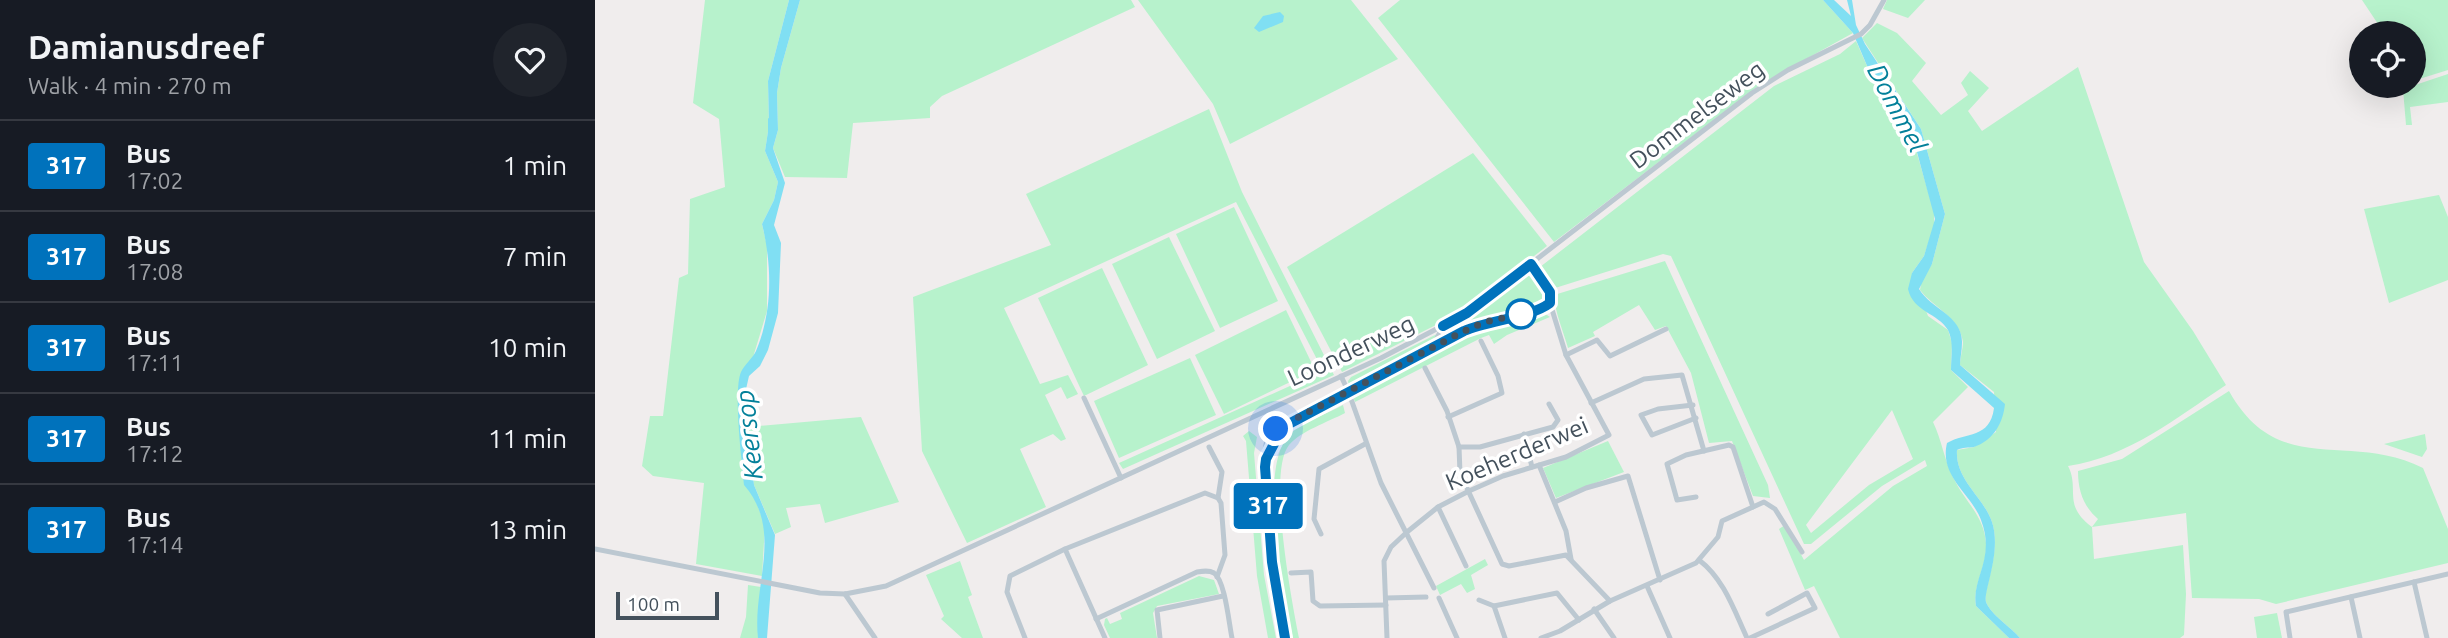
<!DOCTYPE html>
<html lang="en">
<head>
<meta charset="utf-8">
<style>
  :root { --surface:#171b24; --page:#20242c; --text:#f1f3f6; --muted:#9ea1a6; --line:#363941 }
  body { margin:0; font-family:Ubuntu,sans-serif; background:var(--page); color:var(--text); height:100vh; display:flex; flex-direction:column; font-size:26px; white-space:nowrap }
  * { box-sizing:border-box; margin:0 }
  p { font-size:23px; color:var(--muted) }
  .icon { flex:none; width:38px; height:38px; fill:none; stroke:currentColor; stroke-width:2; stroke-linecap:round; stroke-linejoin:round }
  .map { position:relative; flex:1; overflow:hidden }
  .panel { display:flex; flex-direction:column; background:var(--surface); width:595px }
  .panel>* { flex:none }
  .badge { padding:0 14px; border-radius:5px; font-size:24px; line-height:46px }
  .fabs { position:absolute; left:1754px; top:21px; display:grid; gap:14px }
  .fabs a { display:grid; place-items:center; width:77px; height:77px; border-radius:50%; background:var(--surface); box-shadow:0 7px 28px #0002; font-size:35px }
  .scale { position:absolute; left:21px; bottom:18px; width:103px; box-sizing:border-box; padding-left:7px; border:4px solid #44515c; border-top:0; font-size:19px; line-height:24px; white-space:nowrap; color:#44515c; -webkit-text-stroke:5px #fff; paint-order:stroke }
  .you { position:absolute; width:35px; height:35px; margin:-18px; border:5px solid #fff; border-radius:50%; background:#1a73e8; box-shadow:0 0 0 10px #1a73e833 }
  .map>.badge { position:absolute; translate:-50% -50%; box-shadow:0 0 0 4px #fff }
  .round { display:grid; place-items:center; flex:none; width:74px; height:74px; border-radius:37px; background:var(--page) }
  .head { display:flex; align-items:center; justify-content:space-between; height:119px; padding:0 28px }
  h1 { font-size:33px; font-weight:700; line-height:52px }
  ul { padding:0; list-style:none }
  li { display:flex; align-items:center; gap:21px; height:91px; padding:0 28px; border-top:2px solid var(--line) }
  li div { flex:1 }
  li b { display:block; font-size:26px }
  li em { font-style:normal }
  li .badge { min-width:77px; font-weight:700; text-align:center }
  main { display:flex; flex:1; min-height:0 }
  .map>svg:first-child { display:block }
</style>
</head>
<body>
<main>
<section class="panel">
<div class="head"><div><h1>Damianusdreef</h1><p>Walk · 4 min · 270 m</p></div><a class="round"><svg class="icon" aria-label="heart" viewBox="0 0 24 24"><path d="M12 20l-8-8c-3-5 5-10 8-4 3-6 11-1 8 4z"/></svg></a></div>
<ul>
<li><span class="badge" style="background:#0072bc;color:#fff">317</span><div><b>Bus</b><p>17:02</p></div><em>1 min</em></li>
<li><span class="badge" style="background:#0072bc;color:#fff">317</span><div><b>Bus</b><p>17:08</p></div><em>7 min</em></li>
<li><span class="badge" style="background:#0072bc;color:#fff">317</span><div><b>Bus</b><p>17:11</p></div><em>10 min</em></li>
<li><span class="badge" style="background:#0072bc;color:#fff">317</span><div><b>Bus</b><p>17:12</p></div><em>11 min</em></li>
<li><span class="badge" style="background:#0072bc;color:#fff">317</span><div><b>Bus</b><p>17:14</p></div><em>13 min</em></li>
</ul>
</section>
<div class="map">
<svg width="1853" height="638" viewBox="0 0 1853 638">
  <rect width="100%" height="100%" fill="#f0eded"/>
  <!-- green -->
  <g fill="#b7f2cc" fill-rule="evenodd">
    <polygon points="110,0 194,0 173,81 174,125 170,151 183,182 179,200 167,224 172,246 172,311 143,407 147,465 170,525 167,576 101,564 109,483 58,476 47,466 55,416 68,416 84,278 93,274 95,199 130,187 124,119 98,103"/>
    <polygon points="205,0 536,0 540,7 347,96 335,107 335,118 258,123 252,178 190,177 178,148 183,130 182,93 186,68"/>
    <polygon points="543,0 756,0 803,59 635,144 618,104"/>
    <polygon points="805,0 1228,0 1258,33 1166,84 959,242 783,18"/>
    <polygon points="1292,0 1330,0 1313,18 1288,9"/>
    <polygon points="1767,0 1853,0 1853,70 1821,80 1818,76 1818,33 1789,33"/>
    <path d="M 1282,23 L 1302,33 L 1331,63 L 1317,81 L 1346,115 L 1373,95 L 1366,83 L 1375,71 L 1394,88 L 1373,111 L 1387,131 L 1483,67 L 1549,262 L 1598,331 L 1631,385 C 1581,418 1534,457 1473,466 C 1485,489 1467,505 1497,527 L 1503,519 C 1488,506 1483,490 1483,471 L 1527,459 L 1634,391 C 1684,480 1753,430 1828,468 L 1853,529 L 1853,563 L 1681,604 L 1664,599 L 1597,598 L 1591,513 L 1497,527 L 1499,559 L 1588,545 L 1591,594 L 1589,635 L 1585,638 L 1425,638 C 1416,627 1396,615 1391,602 C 1387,592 1407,552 1397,522 C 1388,496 1360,480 1362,450 L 1379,447 L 1401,432 L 1399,392 L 1365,365 C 1365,358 1368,349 1368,342 C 1365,318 1338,307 1325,290 L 1327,278 L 1337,264 L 1350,214 L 1326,129 L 1267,38 Z"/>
    <path d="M 1261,41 L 1276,75 L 1316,133 L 1339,212 L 1339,226 L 1329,256 L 1317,273 L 1333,316 L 1353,330 L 1357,343 L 1356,370 L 1373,387 L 1338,422 C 1347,441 1349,459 1358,477 C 1369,501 1389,515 1391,543 C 1393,565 1377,585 1381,606 L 1414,638 L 1245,638 L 1219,586 L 1210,590 L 1184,529 L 1190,525 L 1209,560 L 1298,486 L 1332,466 L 1330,460 L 1287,486 L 1216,544 L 1209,544 L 1076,256 L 1068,254 L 957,289 L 944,270 L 945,267 L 1179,86 L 1245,54 ZM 1297,410 L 1318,459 L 1274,485 L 1216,533 L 1211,525 Z"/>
    <polygon points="1853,74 1853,102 1815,107 1817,125 1811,125 1808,89"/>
    <polygon points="614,109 647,192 739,375 528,469 524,463 728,371 641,202 409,308 445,384 473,375 483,394 472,399 466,387 450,395 471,439 466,441 458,434 425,449 451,507 372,543 327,451 318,297 456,245 431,194"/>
    <polygon points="878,153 952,246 867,312 747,372 692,267"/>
    <polygon points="1844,195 1853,217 1853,280 1794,303 1769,209"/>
    <polygon points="639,207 683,301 625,328 581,234"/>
    <polygon points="574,237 620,331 562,359 517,264"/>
    <path d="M 1070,261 L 1173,485 L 1175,498 L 1158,496 L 1137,441 L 1114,443 L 1096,373 L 1071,326 L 1060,330 L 1044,305 L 998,332 L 1000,336 L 973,348 C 968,330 960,313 959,295 Z"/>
    <polygon points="507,268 553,365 489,396 443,298"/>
    <polygon points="932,275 939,278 950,295 945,304 881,322 754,386 753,381 756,377 876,317"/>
    <polygon points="691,310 720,370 629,414 600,355"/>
    <polygon points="946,311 955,317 912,335 899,344 894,335 886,338 760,402 757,394 882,330"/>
    <polygon points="595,358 621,415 524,458 499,401"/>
    <path d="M 748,405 L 750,413 C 733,422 706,431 694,445 C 672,472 697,602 704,638 L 698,638 C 689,595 661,464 696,433 C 709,421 732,414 748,405 Z"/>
    <polygon points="266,417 304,502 230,523 225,504 191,508 196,527 180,534 159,485 152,427"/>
    <polygon points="654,431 662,437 659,453 669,575 681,638 673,638 662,576 651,441 648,436"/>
    <polygon points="1830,434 1832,449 1827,457 1789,444"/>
    <polygon points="1013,441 1029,472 961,498 948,468"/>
    <polygon points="890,559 893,565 876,575 880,589 872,593 866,584 845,595 841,586"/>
    <polygon points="365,561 377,595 373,597 388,638 367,638 346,619 349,616 331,575"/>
    <polygon points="604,576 619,580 624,594 562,606 558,613 562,638 515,638 509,625 510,619 512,618 515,624 527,619 525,613"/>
    <polygon points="153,585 166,587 163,638 145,638 151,617"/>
    <polygon points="1682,613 1687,638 1662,638 1659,617"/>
  </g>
  <!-- water -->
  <g fill="#80dff3">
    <path d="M 194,0 L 205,0 L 186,68 L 182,93 L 183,130 L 178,148 L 190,183 L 179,225 L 186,243 L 183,313 L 173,350 L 165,366 L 154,376 L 149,398 L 159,485 L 180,535 L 172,638 L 163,638 C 157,585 189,531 149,485 C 147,462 138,391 146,372 C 149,365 157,359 161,351 C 178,311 177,265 167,224 L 179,200 L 183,182 L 170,151 L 174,125 L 173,81 Z"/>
    <path d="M 1228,0 L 1239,0 L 1256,16 L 1252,0 L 1257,0 L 1261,25 L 1270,44 L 1326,129 L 1350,214 L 1337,264 L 1324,289 C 1336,309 1368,316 1367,343 C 1367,351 1365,358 1365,365 L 1410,404 C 1408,423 1399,440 1379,447 C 1373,448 1368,447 1362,450 C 1360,480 1388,496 1397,522 C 1407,552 1388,592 1391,602 C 1396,615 1416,627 1425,638 L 1414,638 L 1381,606 C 1376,578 1401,559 1386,520 C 1376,493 1344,477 1352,443 C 1371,432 1395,439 1399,408 L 1356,370 C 1356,357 1359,342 1353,330 C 1343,313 1318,312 1313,289 L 1317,273 L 1329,256 L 1340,219 L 1319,141 L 1310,122 L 1276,75 L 1258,33 Z"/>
    <polygon points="685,12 689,16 688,22 664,32 659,28 668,16"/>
  </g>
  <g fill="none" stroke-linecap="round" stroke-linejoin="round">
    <!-- stream -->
    <polyline stroke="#80dff3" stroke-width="2" points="174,131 174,119"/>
    <!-- street -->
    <g stroke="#bcc8d1" stroke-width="5">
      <polyline points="837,348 848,326"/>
      <polyline points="971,355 1002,340 1015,356 1071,329"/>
      <polyline points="830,368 852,411 864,447 865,473 907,564 914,566 971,555 1015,601"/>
      <polyline points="746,376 753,391"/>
      <polyline points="489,398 526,478"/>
      <polyline points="756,399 786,483 839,588"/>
      <polyline points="996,403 1049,379 1087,375 1109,451"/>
      <polyline points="1098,405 1063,409 1046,415 1057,435 1101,418"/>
      <polyline points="853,417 907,393 903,376 886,341"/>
      <polyline points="929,434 937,467"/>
      <polyline points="614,447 627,472 623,498"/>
      <polyline points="864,447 885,447 958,427 963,420 954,404"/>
      <polyline points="944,465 971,531 976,559"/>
      <polyline points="1101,497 1082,500 1072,464 1091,455 1134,445 1138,447 1158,507"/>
      <polyline points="960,502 991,488 1033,476 1065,580"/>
      <polyline points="843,507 871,566"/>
      <polyline points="726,534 719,519 724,469 770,444"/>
      <polyline points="0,549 225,593 250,594 291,586 786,358 872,313 1157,93 1193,70 1266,34 1275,25 1289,0"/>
      <polyline points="470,549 510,638"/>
      <path d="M 1104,560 C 1129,579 1139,610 1152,638"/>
      <polyline points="696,573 716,572 718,601 725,606 791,605"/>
      <polyline points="1819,582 1832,638"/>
      <polyline points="1052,586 1075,638"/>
      <polyline points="250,594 280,638"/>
      <polyline points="1756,597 1765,638"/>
      <polyline points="791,598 831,597"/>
      <polyline points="844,598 862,638"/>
      <polyline points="884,600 899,606 962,593 984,620"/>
      <polyline points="899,606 910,638"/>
      <polyline points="999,609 1019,638"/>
      <path d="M 501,619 L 602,572 C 608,571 614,570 619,573 C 630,580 634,624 637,638"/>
      <polyline points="430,638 412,592 415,576 470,549 610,493 623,498 626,503 630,555 622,577"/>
      <polyline points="565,638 562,610 628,596"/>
      <polyline points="792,638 789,561 796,547 812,532 843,507 874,491 908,476 971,457 1014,435 971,355 955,303"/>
      <polyline points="946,638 965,631 1015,601 1101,563 1123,537 1127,521 1169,502 1180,509 1207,552"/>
      <polyline points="1155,638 1220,608 1212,593 1173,614"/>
      <polyline points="1695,638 1691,612 1853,574"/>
    </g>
    <!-- secondary -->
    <g stroke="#becbd8" stroke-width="8">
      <polyline points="672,456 687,428"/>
      <path d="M 690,638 C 682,599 660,464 676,434 L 869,331 L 890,322 L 951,306 L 955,303 L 955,292 L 936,264"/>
    </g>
  </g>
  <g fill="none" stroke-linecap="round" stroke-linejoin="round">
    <defs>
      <path id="line" d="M 690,638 L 677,562 L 670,467 L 671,459 L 688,427 L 869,331 C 894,320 935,318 955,303 L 955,292 L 936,264 L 872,313 L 848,326"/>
    </defs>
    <!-- line casing -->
    <use href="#line" stroke="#fff" stroke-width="16"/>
    <!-- line -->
    <use href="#line" stroke="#0072bc" stroke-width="10"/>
    <!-- walk -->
    <polyline stroke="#44515c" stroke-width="7" stroke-dasharray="0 12.6" points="681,429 869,331 890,322 926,314"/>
  </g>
  <!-- markers -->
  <circle fill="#fff" stroke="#0072bc" stroke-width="3.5" cx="926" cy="314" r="14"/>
  <g text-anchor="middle" stroke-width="7" stroke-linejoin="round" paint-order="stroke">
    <!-- street labels -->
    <g font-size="24" fill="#44515c" stroke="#fff">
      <text transform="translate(1102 115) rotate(-37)" y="8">Dommelseweg</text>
      <text transform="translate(756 351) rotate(-25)" y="8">Loonderweg</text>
      <text transform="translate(922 454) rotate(-23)" y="8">Koeherderwei</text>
    </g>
    <!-- water labels -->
    <g font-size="26" font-style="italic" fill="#03809a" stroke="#fff">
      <text transform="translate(1302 108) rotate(62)" y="9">Dommel</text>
      <text transform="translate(154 435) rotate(-96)" y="9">Keersop</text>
    </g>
  </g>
</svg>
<div class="fabs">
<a><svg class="icon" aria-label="locate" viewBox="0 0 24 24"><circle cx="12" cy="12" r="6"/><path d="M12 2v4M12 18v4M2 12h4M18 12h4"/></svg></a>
</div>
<div class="scale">100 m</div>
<div class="you" style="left:681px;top:429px"></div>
<b class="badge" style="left:673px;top:506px;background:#0072bc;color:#fff">317</b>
</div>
</main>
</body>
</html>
